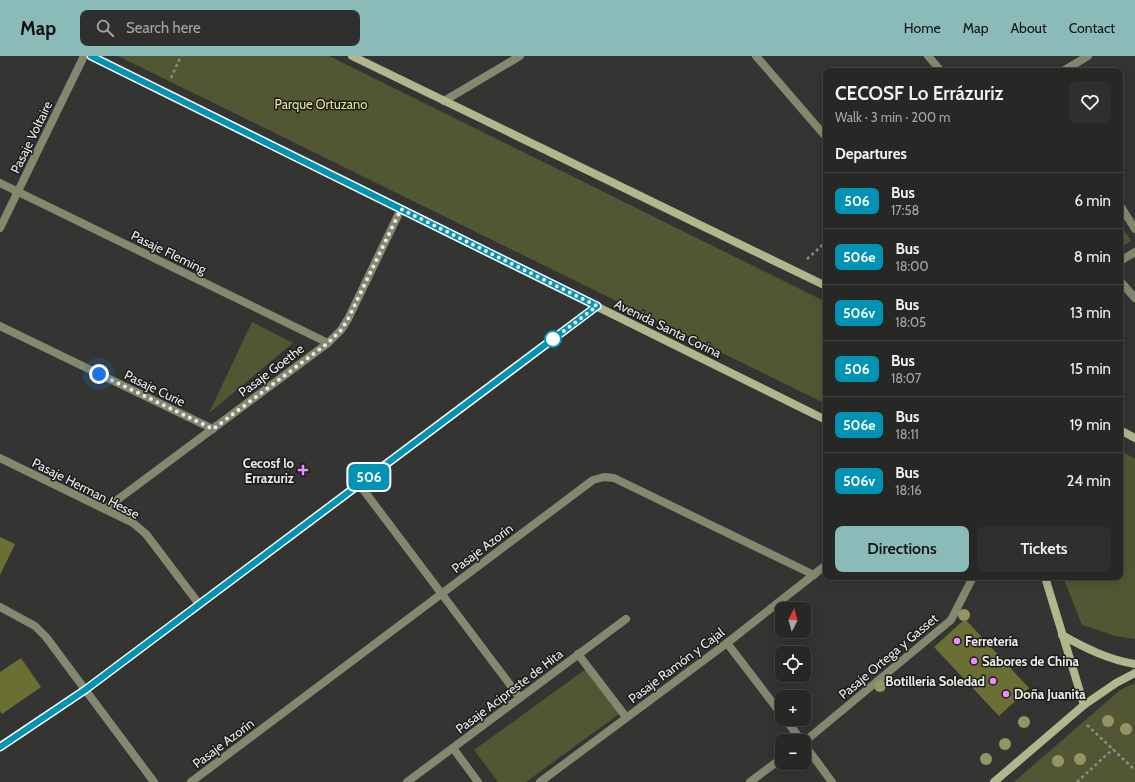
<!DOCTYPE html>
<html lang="en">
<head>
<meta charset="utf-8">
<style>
  :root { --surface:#272826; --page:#2f302e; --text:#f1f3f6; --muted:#a4a6a7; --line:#434443; --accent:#8bbbb9 }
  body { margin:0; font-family:Cabin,sans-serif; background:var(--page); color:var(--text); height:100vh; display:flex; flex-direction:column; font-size:15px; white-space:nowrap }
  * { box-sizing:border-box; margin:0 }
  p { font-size:13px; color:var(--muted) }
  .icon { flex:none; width:22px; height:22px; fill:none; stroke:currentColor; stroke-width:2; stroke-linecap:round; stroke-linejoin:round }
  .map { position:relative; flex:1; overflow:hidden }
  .drawer { position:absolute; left:823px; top:12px; width:300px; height:512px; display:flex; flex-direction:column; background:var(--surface); border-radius:8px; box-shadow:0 4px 16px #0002,0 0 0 1px var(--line) }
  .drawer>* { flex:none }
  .badge { padding:0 8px; border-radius:6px; font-size:14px; line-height:26px }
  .needle { width:26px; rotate:6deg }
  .buttons { position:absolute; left:775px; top:546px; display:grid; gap:8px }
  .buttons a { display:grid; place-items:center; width:36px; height:36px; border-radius:8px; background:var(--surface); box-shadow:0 4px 16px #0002,0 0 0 1px var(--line); font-size:20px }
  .you { position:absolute; width:20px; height:20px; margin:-10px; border:3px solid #fff; border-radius:50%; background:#1a73e8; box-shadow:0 0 0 6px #1a73e833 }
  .map>.badge { position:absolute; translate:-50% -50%; box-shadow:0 0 0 2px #fff }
  h2 { padding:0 12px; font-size:15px; line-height:36px }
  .round { display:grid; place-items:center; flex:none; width:42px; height:42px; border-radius:8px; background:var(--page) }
  .head { display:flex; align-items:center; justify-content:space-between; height:68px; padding:0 12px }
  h1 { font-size:19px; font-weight:600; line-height:30px }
  .action { display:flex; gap:8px; margin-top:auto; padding:8px 12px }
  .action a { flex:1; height:46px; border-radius:8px; background:var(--accent); color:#111; font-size:16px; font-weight:600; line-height:46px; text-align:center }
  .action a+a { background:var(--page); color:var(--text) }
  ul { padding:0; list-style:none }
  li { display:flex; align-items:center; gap:12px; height:56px; padding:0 12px; border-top:1px solid var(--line) }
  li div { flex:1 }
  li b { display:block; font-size:15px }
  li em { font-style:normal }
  li .badge { min-width:44px; font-weight:700; text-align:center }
  header { display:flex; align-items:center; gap:24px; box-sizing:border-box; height:56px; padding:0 20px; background:var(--accent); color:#111 }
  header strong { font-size:19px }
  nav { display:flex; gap:22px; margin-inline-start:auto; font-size:14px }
  .search { width:280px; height:36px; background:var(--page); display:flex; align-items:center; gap:10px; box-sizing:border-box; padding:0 14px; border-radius:8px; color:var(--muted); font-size:15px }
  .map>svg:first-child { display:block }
</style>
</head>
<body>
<header>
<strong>Map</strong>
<div class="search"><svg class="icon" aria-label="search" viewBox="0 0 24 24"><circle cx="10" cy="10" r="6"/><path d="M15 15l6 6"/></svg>Search here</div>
<nav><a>Home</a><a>Map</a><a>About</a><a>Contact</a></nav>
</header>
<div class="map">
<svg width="1135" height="726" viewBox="0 0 1135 726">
  <rect width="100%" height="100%" fill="#343532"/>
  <!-- green -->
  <g fill="#535633">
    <polygon points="118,0 329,0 826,246 826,348"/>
    <polygon points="1120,168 1131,185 1120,192"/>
    <polygon points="252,266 293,287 209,357"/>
    <polygon points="1120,394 1135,403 1135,583 1116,580 1082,569 1063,521 1120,521"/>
    <polygon points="586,613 619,658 526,726 498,726 474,694"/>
    <polygon points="1135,627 1135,726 1014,726 1120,634"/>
  </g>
  <!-- building -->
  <g fill="#6c6f33">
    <polygon points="0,481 15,488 0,519"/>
    <polygon points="965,563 1029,632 999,660 934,591"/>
    <polygon points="21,602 41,631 2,658 0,655 0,616"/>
  </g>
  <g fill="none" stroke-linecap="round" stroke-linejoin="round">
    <!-- path -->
    <g stroke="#8c8d8a" stroke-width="2.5" stroke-dasharray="3 3" stroke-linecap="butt">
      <polyline points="171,22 181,0"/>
      <polyline points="807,203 826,186"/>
      <polyline points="1087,669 1135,714"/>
      <polyline points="1077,726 1113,693"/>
    </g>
    <!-- minor -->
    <g stroke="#85876e" stroke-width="8">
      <polyline points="756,0 826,81"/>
      <polyline points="928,0 941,15"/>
      <polyline points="1063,15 1088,0"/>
      <polyline points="444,45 520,0"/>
      <polyline points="0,127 328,287"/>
      <polyline points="1120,149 1135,173"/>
      <polyline points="0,172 84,0"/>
      <polyline points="1120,205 1135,196"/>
      <polyline points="1120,225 1135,242"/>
      <polyline points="0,270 213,373"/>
      <polyline points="0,402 133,467 146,478 199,548"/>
      <polyline points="359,428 520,642"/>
      <polyline points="105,453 328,287 341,274 348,263 401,153"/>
      <polyline points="0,551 35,570 46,581 154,726"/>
      <polyline points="727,587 782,659"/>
      <polyline points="578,598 626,661"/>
      <polyline points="785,663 802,685"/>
      <polyline points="804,686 951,564 973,521"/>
      <polyline points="804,688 832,726"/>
      <polyline points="453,692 478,726"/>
      <polyline points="191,726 593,424 604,421 614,422 814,519"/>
      <polyline points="407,726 626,563"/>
      <polyline points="540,726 727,587 826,509"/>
      <polyline points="750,726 782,702"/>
    </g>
    <!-- tertiary -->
    <polyline stroke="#85876e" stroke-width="8" points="0,691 85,634 597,250"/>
    <!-- secondary -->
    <g stroke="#b3b68d" stroke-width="8">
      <polyline points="91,0 826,364"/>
      <polyline points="352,0 826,230"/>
      <polyline points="1120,374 1135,382"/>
      <polyline points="1045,521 1084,649"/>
      <path d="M 1062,579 C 1085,592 1109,604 1135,608"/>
      <polyline points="994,726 1084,649 1116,627 1135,617"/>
    </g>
  </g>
  <!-- trees -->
  <g fill="#939664">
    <circle cx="964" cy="559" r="6"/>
    <circle cx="880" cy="630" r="6"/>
    <circle cx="1108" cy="665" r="6"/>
    <circle cx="1024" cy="666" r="6"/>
    <circle cx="1126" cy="673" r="6"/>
    <circle cx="1005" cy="688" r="6"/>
    <circle cx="986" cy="703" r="6"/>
    <circle cx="1080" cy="703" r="6"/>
    <circle cx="1058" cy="705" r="6"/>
  </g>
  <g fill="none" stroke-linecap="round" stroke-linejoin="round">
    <defs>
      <polyline id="line" points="0,691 85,634 597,250 91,0"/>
    </defs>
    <!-- line casing -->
    <use href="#line" stroke="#fff" stroke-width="9"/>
    <!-- line -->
    <use href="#line" stroke="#0093b3" stroke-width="6"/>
    <!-- walk -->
    <polyline stroke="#ebebe9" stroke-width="4" stroke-dasharray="0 7.2" points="99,318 213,373 328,287 341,274 348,263 401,153 597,250 548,287 553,283"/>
  </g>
  <!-- markers -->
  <circle fill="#fff" stroke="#0093b3" stroke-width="2" cx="553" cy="283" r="8"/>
  <g fill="#eb8dfc" stroke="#1c1c1b" stroke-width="1.5">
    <path d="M301 408h4v4h4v4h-4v4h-4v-4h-4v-4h4z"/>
    <circle cx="957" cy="585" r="4"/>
    <circle cx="974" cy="605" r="4"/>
    <circle cx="993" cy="625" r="4"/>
    <circle cx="1006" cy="638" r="4"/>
  </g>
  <g text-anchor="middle" stroke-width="3" stroke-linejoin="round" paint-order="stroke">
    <!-- park labels -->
    <g font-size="13" fill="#e0e68d" stroke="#1c1c1b">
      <text x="321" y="53">Parque Ortuzano</text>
    </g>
    <!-- street labels -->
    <g font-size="13" fill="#ebebe9" stroke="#1c1c1b">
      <text transform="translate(31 81) rotate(-64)" y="5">Pasaje Voltaire</text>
      <text transform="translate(169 196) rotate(26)" y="5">Pasaje Fleming</text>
      <text transform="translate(668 272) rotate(26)" y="5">Avenida Santa Corina</text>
      <text transform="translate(271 314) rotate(-37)" y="5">Pasaje Goethe</text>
      <text transform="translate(155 332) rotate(26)" y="5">Pasaje Curie</text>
      <text transform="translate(86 432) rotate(27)" y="5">Pasaje Herman Hesse</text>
      <text transform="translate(482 492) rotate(-37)" y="5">Pasaje Azorín</text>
      <text transform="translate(888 600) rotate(-40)" y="5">Pasaje Ortega y Gasset</text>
      <text transform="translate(676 609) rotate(-37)" y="5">Pasaje Ramón y Cajal</text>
      <text transform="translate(509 635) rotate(-37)" y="5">Pasaje Acipreste de Hita</text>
      <text transform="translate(223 687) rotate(-37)" y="5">Pasaje Azorín</text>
    </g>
    <!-- poi labels -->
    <g font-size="13" font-weight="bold" fill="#ebebe9" stroke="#1c1c1b" text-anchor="start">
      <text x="294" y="412" text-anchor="end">Cecosf lo<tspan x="294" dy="15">Errazuriz</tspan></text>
      <text x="965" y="590">Ferretería</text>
      <text x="982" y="610">Sabores de China</text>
      <text x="985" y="630" text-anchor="end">Botilleria Soledad</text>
      <text x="1014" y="643">Doña Juanita</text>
    </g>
  </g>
</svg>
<div class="buttons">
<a><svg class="needle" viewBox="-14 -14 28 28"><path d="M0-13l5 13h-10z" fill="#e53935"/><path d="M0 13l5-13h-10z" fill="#a4a6a7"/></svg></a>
<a><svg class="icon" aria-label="locate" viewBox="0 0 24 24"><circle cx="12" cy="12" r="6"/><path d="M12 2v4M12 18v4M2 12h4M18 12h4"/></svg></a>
<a>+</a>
<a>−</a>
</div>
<div class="you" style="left:99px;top:318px"></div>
<b class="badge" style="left:369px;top:421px;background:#0093b3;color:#fff">506</b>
<section class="drawer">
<div class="head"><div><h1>CECOSF Lo Errázuriz</h1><p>Walk · 3 min · 200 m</p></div><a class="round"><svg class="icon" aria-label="heart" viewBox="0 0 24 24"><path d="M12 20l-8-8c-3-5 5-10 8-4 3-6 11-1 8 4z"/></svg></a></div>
<h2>Departures</h2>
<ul>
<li><span class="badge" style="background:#0093b3;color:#fff">506</span><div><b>Bus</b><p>17:58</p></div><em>6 min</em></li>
<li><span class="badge" style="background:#0093b3;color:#fff">506e</span><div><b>Bus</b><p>18:00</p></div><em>8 min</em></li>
<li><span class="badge" style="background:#0093b3;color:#fff">506v</span><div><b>Bus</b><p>18:05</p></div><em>13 min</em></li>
<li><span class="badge" style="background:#0093b3;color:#fff">506</span><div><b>Bus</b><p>18:07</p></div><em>15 min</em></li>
<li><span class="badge" style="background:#0093b3;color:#fff">506e</span><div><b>Bus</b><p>18:11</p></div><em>19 min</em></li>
<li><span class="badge" style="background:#0093b3;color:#fff">506v</span><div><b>Bus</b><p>18:16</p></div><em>24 min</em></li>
</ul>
<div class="action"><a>Directions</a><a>Tickets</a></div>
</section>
</div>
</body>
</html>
